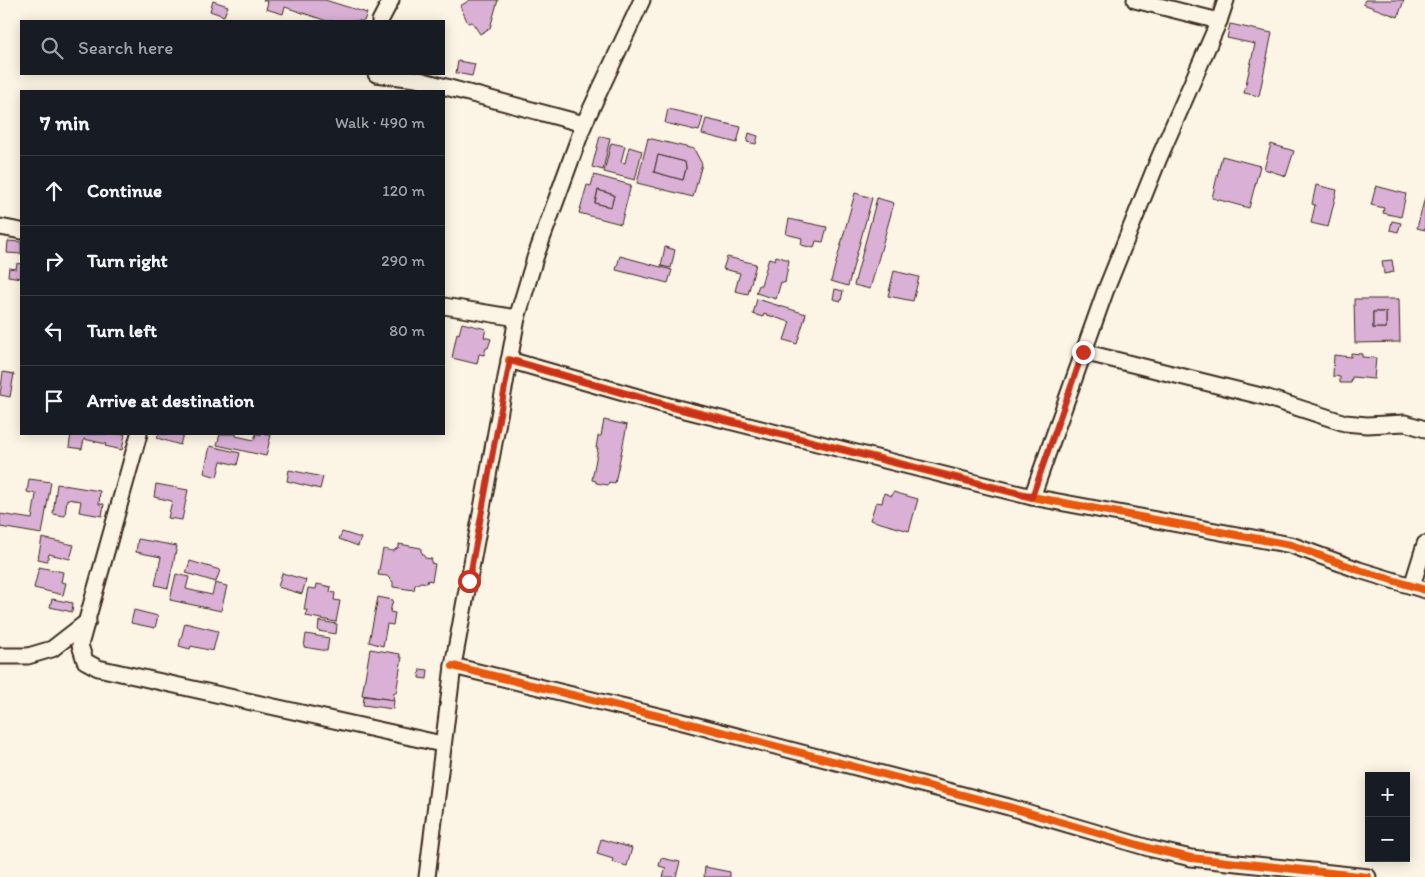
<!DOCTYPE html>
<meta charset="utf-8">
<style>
body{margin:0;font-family:Itim,sans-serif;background:#20242c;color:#f1f3f6}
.controls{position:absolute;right:15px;bottom:15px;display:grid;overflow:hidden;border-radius:0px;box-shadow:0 2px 12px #0003}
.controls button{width:45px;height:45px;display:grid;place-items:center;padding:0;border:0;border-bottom:1px solid #363941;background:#171b24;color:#f1f3f6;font:25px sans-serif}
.stop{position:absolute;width:15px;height:15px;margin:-11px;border:4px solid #c8321e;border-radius:50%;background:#fff}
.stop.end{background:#c8321e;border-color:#fff;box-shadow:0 1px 5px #0008}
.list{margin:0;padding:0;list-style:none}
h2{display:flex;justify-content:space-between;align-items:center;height:65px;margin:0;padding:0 20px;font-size:21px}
h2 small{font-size:16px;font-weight:400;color:#9ea1a6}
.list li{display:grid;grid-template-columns:32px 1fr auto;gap:15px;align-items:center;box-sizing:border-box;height:70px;padding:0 20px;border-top:1px solid #363941}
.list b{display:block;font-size:19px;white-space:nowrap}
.list em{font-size:16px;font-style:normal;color:#9ea1a6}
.icon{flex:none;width:28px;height:28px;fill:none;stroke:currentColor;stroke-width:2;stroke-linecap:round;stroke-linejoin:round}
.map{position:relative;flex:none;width:1425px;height:877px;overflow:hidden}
.search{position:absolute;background:#171b24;box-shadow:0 2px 12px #0003;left:20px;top:20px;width:425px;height:55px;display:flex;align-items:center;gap:12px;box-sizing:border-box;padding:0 18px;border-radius:0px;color:#9ea1a6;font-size:19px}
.panel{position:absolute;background:#171b24;box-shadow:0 2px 12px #0003;left:20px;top:90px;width:425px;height:345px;border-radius:0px}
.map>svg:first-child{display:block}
.building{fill:#dab0d7;stroke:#3b2a1e;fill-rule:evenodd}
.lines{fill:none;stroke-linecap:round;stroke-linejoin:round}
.street-casing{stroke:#3b2a1e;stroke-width:19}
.street{stroke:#fcf5e5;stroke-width:15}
.cycleway-casing{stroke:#fcf5e5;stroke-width:11}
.cycleway{stroke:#e8590c;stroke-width:8}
.route{stroke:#c8321e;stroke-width:6}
</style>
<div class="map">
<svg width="1425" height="877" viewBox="0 0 1425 877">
<rect width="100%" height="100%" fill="#fcf5e5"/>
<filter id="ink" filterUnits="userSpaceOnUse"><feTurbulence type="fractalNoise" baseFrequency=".02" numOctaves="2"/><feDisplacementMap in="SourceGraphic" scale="10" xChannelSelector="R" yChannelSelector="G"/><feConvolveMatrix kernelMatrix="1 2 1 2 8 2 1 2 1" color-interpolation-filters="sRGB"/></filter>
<g filter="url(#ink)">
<g class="building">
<polygon points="263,0 325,0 367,13 364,21 327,21 285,7 283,14 266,9 268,2"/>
<polygon points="470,0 498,0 490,28 480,34 472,22 468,23 460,6"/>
<polygon points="1365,0 1404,0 1398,17 1363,4"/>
<polygon points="213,1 228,6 224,16 210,11"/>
<polygon points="1230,24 1272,33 1259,96 1244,93 1255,44 1227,38"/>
<polygon points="458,61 475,64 472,76 456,73"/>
<polygon points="668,109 703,117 699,131 665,123"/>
<polygon points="706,119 741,127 737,143 702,134"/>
<polygon points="749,133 758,136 756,144 747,142"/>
<polygon points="600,136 610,138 603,170 592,167"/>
<path d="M648,138L694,149L702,164L693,197L637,183ZM658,155L685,162L686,168L683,180L654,172Z"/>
<polygon points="611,143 625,146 621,162 625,163 629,147 642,151 635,180 604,172"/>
<polygon points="1271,144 1294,151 1286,176 1264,169"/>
<polygon points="658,155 685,162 686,168 683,180 654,172"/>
<polygon points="1222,156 1260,166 1249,208 1212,198"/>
<path d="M594,175L631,185L621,224L579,213L587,185L591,186ZM598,190L614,195L611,207L595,203Z"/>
<polygon points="1316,185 1337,190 1328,227 1311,223 1315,205 1312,204"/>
<polygon points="1376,186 1406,194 1401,217 1383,213 1384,208 1371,205"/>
<polygon points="598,190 614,195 611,207 595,203"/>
<polygon points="855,193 872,198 848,286 831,281"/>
<polygon points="1425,197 1425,230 1417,228"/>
<polygon points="877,198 894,203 870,289 854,285"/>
<polygon points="789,219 827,227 823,242 816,241 814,248 801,245 802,238 786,234"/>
<polygon points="1392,221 1401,223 1398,232 1390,230"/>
<polygon points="8,241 21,242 21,254 7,253"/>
<polygon points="665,247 675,250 671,268 661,266"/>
<polygon points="620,256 672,270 668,283 616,270"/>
<polygon points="776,256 789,260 785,283 781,282 776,299 756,293 759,285 761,285 769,258 775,260"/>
<polygon points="727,257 756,264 748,294 735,291 740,273 723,269"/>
<polygon points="1392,260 1394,272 1384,274 1382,261"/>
<polygon points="17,263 21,264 21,278 8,276 9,268 16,269"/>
<polygon points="894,271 919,277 913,301 888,296"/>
<polygon points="835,289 843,291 841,301 833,299"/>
<polygon points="757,299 806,314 797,344 784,340 790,322 764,314 763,317 753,314"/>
<path d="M1354,299H1399L1400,342L1355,343ZM1373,312H1386V328H1373Z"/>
<rect x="1373" y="312" width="13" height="16"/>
<polygon points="462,323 486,329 484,337 491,339 488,348 486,348 484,355 479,354 477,364 452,358 457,333 459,334"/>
<polygon points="1351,353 1362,354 1362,357 1376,358 1374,379 1352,377 1351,383 1340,383 1340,377 1333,376 1334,355 1351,357"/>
<polygon points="3,372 14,374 10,397 0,395"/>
<polygon points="604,420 627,425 615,483 609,482 608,485 596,483 596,481 592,480 598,448 596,448 598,436 601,436"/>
<polygon points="71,434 125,434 122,450 105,446 106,444 84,439 82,449 69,447"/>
<polygon points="159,434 183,434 180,445 157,438"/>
<polygon points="220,434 236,434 236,436 254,440 256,434 271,435 266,456 217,445"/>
<polygon points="210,446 240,453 237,465 221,461 217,477 204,473"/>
<polygon points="289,470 323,477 320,489 287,481"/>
<polygon points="29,479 51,482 42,534 0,527 0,514 32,519 36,494 27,492"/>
<polygon points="57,484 100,491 99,504 104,504 102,516 79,512 81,501 67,499 65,516 53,514"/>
<polygon points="156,484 188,490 182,520 168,518 172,501 154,497"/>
<polygon points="893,492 918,499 909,531 870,520 876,502 882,503 884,493 892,496"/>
<polygon points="342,532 361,538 358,546 339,539"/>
<polygon points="42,538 74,545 70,559 49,554 47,561 38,559"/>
<polygon points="138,539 177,546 168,588 155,585 161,557 136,552"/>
<polygon points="399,544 421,548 421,551 425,558 432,559 431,563 435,564 432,581 428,580 427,583 421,582 415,585 414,590 393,587 393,582 387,576 378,575 383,549 393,551 399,547"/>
<polygon points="190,561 220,570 216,582 186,573"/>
<polygon points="39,567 63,572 61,582 66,583 63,595 34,588"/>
<polygon points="282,573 306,580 302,594 278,587"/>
<polygon points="176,574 189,577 186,589 212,595 215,583 227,586 221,611 170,600"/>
<polygon points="317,584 331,587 330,592 335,593 334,600 340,601 336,622 306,616 307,610 304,610 308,588 316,589"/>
<polygon points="378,597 393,600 390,612 395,613 393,625 387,624 383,646 369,642"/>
<polygon points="52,599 73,603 72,612 50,607"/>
<polygon points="134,610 158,616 155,628 131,623"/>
<polygon points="319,621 337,624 336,634 318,631"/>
<polygon points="185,623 218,631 213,651 191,646 190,649 179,646"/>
<polygon points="306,634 329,638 327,651 304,647"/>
<polygon points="370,649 400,654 400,657 402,657 396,693 394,693 393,700 362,695"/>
<polygon points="420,669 428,670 427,679 419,678"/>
<polygon points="364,696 394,700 393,709 363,705"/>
<polygon points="601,839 632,848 627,866 612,862 613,859 597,854"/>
<polygon points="661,858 680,862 676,877 663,877 666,868 659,866"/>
<polygon points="705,867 730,872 730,877 704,877"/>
</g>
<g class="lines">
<g class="street-casing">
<g id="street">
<polyline points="1135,0 1219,21"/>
<polyline points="380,21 391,0"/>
<polyline points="376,74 416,79 584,124"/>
<polyline points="0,227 21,231"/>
<polyline points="444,306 517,318"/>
<polyline points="1083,352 1265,397 1345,423 1367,425 1405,423 1425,429"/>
<polyline points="509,360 669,406 1032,497 1291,545 1359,570 1425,590"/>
<polyline points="139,434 80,645 85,661 98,668 442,744"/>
<polyline points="1032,497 1105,292 1159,158 1219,21 1226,0"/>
<polyline points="1412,586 1425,544"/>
<polyline points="0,656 28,656 52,649 88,621"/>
<polyline points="453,666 683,722 1009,807 1152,849 1191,858 1368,877"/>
<polyline points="427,877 453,666 517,318 535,258 584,124 642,0"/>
</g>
</g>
<use href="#street" class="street"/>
<g class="cycleway-casing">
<g id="cycleway">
<polyline points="509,360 669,406 1032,497 1291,545 1359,570 1425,590"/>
<polyline points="453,666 683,722 1009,807 1152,849 1191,858 1368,877"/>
</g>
</g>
<use href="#cycleway" class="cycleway"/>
</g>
</g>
<g class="lines" filter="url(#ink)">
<polyline class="route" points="469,581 510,360 668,406 1032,497 1083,352"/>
</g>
</svg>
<div class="controls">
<button>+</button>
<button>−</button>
</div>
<div class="stop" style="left:469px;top:581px"></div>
<div class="stop end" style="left:1083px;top:352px"></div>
<div class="search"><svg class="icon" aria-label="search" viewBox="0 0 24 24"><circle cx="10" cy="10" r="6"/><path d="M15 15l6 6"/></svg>Search here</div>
<section class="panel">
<h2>7 min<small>Walk · 490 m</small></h2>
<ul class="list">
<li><svg class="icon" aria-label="ahead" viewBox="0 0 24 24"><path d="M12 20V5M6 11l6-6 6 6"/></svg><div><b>Continue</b></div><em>120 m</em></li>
<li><svg class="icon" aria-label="right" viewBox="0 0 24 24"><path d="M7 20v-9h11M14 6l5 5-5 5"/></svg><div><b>Turn right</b></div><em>290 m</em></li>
<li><svg class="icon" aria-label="left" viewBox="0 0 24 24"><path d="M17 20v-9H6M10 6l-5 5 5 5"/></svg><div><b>Turn left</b></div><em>80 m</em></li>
<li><svg class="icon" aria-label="arrive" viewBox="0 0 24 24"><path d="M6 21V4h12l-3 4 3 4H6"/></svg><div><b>Arrive at destination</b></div></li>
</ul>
</section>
</div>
